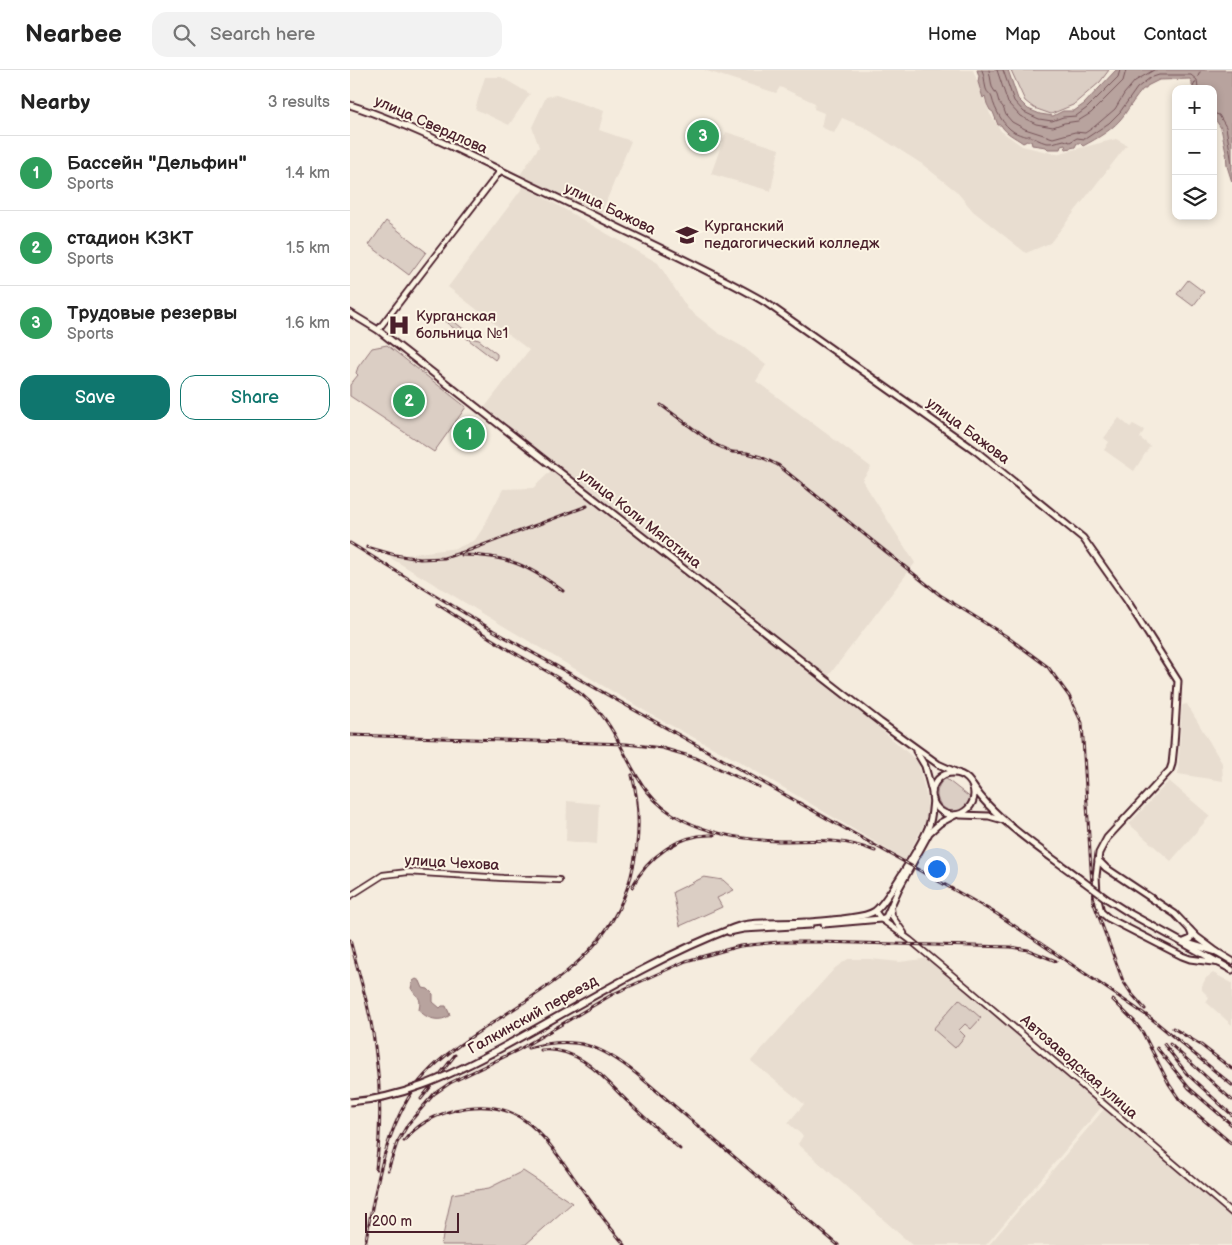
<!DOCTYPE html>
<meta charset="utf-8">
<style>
body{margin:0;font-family:"Balsamiq Sans",sans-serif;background:#f2f2f2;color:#222}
.controls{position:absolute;right:15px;top:15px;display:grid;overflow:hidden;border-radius:10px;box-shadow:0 2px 8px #0003}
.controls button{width:45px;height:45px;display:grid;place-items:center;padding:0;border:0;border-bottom:1px solid #e0e0e0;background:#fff;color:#222;font:25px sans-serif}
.scale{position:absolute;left:15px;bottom:12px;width:94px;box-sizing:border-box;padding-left:5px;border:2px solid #4a1f2b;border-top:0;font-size:14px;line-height:18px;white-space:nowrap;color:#4a1f2b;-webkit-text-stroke:4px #fcf5e5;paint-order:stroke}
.you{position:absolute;left:586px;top:798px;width:18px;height:18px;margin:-12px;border:4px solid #fff;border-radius:50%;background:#1a73e8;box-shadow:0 0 0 8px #1a73e833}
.badge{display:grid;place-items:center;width:32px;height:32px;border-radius:50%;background:#0f766e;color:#fff;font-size:16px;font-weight:700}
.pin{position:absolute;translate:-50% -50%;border:2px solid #fff;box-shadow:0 1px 5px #0006}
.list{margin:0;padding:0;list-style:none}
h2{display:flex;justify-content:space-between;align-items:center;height:65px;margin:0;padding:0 20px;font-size:21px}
h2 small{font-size:16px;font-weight:400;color:#767676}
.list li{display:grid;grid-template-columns:32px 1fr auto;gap:15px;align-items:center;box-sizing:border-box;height:75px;padding:0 20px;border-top:1px solid #e0e0e0}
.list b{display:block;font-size:19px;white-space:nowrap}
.list p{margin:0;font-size:16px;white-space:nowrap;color:#767676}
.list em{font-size:16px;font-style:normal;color:#767676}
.actions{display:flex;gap:10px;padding:15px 20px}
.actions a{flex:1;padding:11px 0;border:1px solid #0f766e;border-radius:15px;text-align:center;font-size:18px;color:#0f766e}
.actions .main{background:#0f766e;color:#fff}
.icon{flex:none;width:28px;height:28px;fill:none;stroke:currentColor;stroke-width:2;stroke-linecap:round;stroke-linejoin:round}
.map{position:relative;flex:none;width:882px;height:1175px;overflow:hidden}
header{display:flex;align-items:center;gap:30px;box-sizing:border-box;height:70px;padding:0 25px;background:#fff;border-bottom:1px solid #e0e0e0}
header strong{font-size:24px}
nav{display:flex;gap:28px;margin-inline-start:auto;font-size:18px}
.search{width:350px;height:45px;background:#f2f2f2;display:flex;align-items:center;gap:12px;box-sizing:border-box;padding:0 18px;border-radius:15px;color:#767676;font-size:19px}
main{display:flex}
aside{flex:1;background:#fff}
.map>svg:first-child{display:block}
.built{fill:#e8ddd0}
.green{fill:#dbcec4;stroke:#927678}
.water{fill:#b8a39e;stroke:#8c6e70}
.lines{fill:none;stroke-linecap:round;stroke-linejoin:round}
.shore{stroke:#765459;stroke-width:1}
.ferry{stroke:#704d53;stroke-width:1;stroke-dasharray:6 5;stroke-linecap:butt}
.minor-casing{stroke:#4a1f2b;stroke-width:8}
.major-casing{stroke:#4a1f2b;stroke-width:9}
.minor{stroke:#fcf5e5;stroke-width:4.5}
.major{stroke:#fcf5e5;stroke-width:5}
.rail-casing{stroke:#4a1f2b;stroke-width:3}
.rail{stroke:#fcf5e5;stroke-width:1;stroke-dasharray:4;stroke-linecap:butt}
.major-bridge-casing{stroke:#4a1f2b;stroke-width:9;stroke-linecap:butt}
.major-bridge{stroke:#fcf5e5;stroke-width:5}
.labels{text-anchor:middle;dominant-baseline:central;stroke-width:4;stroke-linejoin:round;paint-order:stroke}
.street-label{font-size:15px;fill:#4a1f2b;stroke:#fcf5e5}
.poi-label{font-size:15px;fill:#4a1f2b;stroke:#fcf5e5;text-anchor:start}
</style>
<header>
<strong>Nearbee</strong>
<div class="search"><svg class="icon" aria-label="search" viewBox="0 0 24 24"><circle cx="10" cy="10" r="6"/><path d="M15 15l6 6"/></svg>Search here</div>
<nav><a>Home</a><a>Map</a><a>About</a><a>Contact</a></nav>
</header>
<main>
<aside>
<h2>Nearby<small>3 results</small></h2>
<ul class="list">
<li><span class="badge" style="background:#2e9e5b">1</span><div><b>Бассейн &quot;Дельфин&quot;</b><p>Sports</p></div><em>1.4 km</em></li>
<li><span class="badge" style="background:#2e9e5b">2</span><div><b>стадион КЗКТ</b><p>Sports</p></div><em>1.5 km</em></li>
<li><span class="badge" style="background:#2e9e5b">3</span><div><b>Трудовые резервы</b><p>Sports</p></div><em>1.6 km</em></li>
</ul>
<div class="actions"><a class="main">Save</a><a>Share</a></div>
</aside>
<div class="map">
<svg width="882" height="1175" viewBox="0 0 882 1175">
<rect width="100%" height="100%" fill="#f5ecde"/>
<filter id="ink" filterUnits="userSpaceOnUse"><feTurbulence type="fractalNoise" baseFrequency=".02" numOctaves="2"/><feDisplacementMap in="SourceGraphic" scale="10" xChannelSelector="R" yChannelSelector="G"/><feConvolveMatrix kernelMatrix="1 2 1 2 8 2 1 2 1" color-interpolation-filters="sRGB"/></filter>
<g filter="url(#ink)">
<g class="built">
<polygon points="354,0 623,0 640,44 651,61 672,76 706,84 766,69 777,75 700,173 676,183 623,141 606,121 572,94 514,57 492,48 484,63 471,57 474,43 464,39 465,33 430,17 426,23"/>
<polygon points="135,7 151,7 180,24 159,55 125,39"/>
<polygon points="206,25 254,41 249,60 281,71 251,144 170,105 189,77 182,57 196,27"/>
<polygon points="376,62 429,79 421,121 361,104"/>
<polygon points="174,116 308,193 338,239 368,263 393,277 416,295 406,311 521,397 512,410 565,493 477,608 135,337 179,280 98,217"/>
<polygon points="769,348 780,357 783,354 794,360 790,368 800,376 784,401 754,380 759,372 754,368"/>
<polygon points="202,400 357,519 524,653 568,692 577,729 579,745 555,790 392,693 305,647 39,487 107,478 125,470 133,458 153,419 183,418"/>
<polygon points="837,634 872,693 873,711 828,704 832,635"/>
<polygon points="819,711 860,746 821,791 779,754"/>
<polygon points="217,731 249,734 247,774 216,771"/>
<polygon points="579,888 753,1035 636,1175 562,1175 448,1074 453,1066 438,1053 454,1034 401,991 485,898 498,889 520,889 550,892"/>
<polygon points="863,903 882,913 882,955 856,932 859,927 852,920 852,916 856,908"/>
<polygon points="755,1038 882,1145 882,1175 639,1175"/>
</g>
<g class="green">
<polygon points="661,0 759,0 750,12 723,35 701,44 684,38 675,31"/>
<polygon points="36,151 76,182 59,205 19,175"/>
<polygon points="838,210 854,222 843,236 827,224"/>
<polygon points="97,246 116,261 120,268 129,270 147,284 147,287 145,290 93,250"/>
<polygon points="37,275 116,337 84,382 0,326 0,315 8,305 6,303 8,297 22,278"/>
<path d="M595,708L622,729C611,757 570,733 595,708Z"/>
<polygon points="354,807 373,810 384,820 367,828 372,837 330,856 323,822"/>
<polygon points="609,929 631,948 621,959 615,954 609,960 615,966 605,978 583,959"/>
<polygon points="173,1101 222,1133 175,1175 91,1175 102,1124 139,1118"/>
</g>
<g class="water">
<path d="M627,0H658L668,29L678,39L690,44L703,46L713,41H724L734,34L766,0H882V112L877,96L876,82L871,58L863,46V19H846L842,16V12L840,9L809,10L797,16L796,19H793C786,27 780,36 774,45C764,59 748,68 733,76L730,73H727L725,77L716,79L715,75L711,76L710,79H698L696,77L682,75L681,71H677L673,73C665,67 656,64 651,55H648L643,42L640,40L637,34L635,26L633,28L628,12L629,6Z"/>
<path d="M66,909L70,911L73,918L78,919L83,924V932L90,938L92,936H96L100,945C91,953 76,949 69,940C72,925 67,929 61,918L63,911Z"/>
</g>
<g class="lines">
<g class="shore">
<path d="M632,0C635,6 634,12 636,19C637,23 641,24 642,28C645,40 653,55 664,62C666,63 673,66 675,66C680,67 677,64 682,67C698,75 698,74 714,70L720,72L727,68L735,69L759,53L770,42L787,18L800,8L809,5H841L847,10L848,19"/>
<polyline points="639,0 642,17 647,25 649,32 653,37 656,45 662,52 675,59 703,68 725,62 735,63 744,57 765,39 774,24 785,11 804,0"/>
<polyline points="647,0 658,33 670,46 686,54 703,57 714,53 728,51 741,43 773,11 776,0"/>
<polyline points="653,0 664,31 674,42 689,49 702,51 713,47 726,46 737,38 768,7 770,0"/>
<polyline points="863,43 869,45 876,57 882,94"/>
</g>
<polyline class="ferry" points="843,17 851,0"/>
<g class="minor-casing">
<g id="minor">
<polyline points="28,260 151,100"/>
<polyline points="0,826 33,805 58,802 153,808 209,810"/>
<polyline points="541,838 542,846 554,863"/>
<polyline points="525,841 531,849 560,870 620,920 882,1143"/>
</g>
</g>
<g class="major-casing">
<g id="major">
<path d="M0,35C34,46 66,60 98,75C145,98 192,120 239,143C298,173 358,199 415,232L626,381L733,468L776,529L828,611L824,675L822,694L820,700L757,768L749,783L746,806L747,825L751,842L758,848L832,886L840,889L870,893"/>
<polyline points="0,243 28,260 530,652 588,694 608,703"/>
<polyline points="566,681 575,696 582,722"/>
<circle cx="603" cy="724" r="21"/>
<path d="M623,716C646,751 699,785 733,811"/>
<polyline points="610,745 639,746 653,750"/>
<polyline points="748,790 756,798 825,844 847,867 867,882"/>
<polyline points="757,829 779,843 882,900"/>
<polyline points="474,854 531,849 536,847 549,818 579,763 590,753 605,745"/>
<polyline points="379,862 393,859 460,855"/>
<polyline points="834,872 841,869 842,865 840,860"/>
<polyline points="840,874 867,882 882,891"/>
<path d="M142,983C222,940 299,890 383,858C404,850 433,854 455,852C467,852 480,850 492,849C503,847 516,847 525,841C536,833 572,773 578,758C582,749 582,739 583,729"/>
</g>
</g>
<use href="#minor" class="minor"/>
<use href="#major" class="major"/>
<g class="rail-casing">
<g id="rail">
<polyline points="311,335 364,374 382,382 397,383 411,387 428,395 590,525 656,566 698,597 719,626 732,653 743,831 773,911 781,923 795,939"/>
<polyline points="0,473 144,561 647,844 802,949 882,1015"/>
<polyline points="17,477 45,485 70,489 94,488 120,480 237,436"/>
<path d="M112,485C156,485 178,495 213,521"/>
<path d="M87,534C112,550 137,567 163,582C189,597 217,611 239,631C280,669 277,723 333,750C361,764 397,770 429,771C465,771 490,767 525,781"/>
<polyline points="0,665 276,674 312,678 346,688 409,717"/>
<path d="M282,817C298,787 329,763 364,765"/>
<path d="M0,870C10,908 22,946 26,985C31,1023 31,1061 26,1099"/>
<polyline points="763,930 784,951 793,963 819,1014 829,1029 882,1074"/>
<polyline points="823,958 851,975 882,999"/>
<polyline points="814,974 837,1004 882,1045"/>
<polyline points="820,974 882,1030"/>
<path d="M178,978C226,965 251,975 288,1005L488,1175"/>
<polyline points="807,978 839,1018 882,1055"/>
<path d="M191,980C230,976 254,1009 278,1032C295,1048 313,1064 330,1079"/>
<polyline points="71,1029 105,985"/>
<path d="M54,1071C67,1054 85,1045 105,1040C166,1025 191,1061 222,1105C239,1129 255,1153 275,1175"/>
<polyline points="38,1100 47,1073 58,1054 84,1024 100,1013 168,980 263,924 336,891 390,876 429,872 468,872 661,877 678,880 706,891"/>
<path d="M15,1175C25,1120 35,1057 69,1012C85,992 106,977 127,963C192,919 259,888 281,806C290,772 291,739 282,705"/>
</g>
</g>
<use href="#rail" class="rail"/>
<g class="major-bridge-casing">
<g id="major-bridge">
<polyline points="733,811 757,829"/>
<path d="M0,1032C52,1028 96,1007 142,983"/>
</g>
</g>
<use href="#major-bridge" class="major-bridge"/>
</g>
</g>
<defs>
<g id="university-bare" transform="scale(1.725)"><path d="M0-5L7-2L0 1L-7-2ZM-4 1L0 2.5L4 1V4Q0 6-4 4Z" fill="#4a1f2b" stroke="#fcf5e5" stroke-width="2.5" paint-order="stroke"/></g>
<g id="hospital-bare" transform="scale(1.725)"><path d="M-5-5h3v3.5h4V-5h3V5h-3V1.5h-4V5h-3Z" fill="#4a1f2b" stroke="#fcf5e5" stroke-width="2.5" paint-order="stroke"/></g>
</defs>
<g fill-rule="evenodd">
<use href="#university-bare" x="337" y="165"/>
<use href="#hospital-bare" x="49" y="255"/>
</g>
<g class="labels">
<g class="street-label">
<text transform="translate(81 55) rotate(24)">улица Свердлова</text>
<text transform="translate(260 139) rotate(26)">улица Бажова</text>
<text transform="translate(618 361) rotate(37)">улица Бажова</text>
<text transform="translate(290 449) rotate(38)">улица Коли Мяготина</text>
<text transform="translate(102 793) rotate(3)">улица Чехова</text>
<text transform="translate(183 945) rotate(-29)">Галкинский переезд</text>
<text transform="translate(729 997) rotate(41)">Автозаводская улица</text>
</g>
<g class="poi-label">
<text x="354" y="156">Курганский<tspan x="354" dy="17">педагогический колледж</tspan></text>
<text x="66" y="246">Курганская<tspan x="66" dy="17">больница №1</tspan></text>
</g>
</g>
</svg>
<div class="controls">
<button>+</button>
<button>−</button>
<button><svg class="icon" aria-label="layers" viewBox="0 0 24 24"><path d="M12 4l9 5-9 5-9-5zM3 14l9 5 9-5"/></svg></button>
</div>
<div class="scale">200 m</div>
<div class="you"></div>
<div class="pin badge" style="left:119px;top:364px;background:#2e9e5b">1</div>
<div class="pin badge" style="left:59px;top:331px;background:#2e9e5b">2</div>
<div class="pin badge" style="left:353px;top:66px;background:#2e9e5b">3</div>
</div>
</main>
